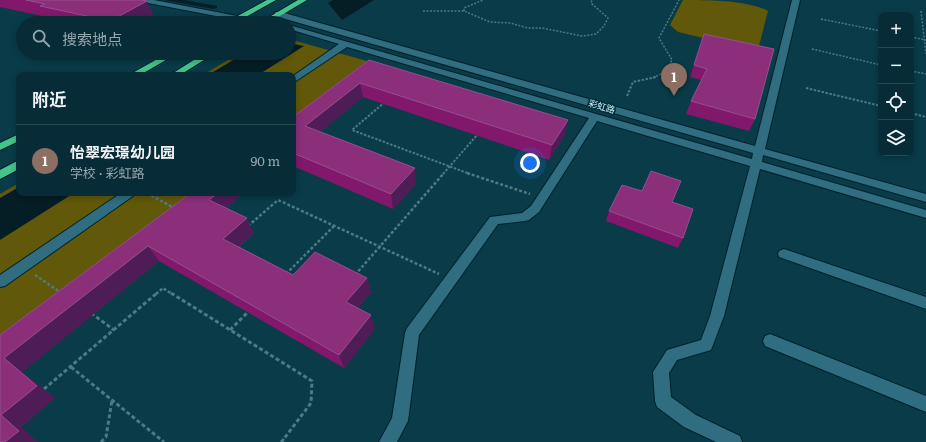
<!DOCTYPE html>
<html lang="zh">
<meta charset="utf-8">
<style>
body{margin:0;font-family:Literata,"Noto Sans SC",serif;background:#153842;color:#f1f3f6}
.controls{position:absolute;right:12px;top:12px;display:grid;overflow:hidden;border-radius:8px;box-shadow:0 2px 6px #0003}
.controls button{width:36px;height:36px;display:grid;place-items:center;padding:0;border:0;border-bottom:1px solid #284852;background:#072c37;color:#f1f3f6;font:20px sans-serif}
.you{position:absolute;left:530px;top:163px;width:14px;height:14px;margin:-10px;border:3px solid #fff;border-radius:50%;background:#1a73e8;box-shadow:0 0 0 6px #1a73e833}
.badge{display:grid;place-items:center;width:26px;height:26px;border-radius:50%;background:#f2a081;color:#fff;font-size:13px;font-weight:700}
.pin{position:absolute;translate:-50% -33px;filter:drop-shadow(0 1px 2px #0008)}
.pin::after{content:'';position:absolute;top:21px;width:14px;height:12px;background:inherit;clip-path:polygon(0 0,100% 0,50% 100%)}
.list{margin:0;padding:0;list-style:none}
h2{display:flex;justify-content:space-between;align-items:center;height:52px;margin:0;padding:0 16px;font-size:17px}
h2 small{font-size:13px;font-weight:400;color:#98a7ad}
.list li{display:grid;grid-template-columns:26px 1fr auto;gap:12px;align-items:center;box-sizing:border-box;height:72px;padding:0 16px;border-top:1px solid #284852}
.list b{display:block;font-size:15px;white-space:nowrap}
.list p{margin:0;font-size:13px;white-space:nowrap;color:#98a7ad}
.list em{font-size:13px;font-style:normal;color:#98a7ad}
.icon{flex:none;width:22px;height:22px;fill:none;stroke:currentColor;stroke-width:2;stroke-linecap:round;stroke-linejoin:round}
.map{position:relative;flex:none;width:926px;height:442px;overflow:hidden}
.search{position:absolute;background:#072c37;box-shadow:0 2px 6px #0003;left:16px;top:16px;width:280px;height:44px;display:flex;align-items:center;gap:10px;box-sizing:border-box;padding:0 14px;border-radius:22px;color:#98a7ad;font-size:15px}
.panel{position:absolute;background:#072c37;box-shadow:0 2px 6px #0003;left:16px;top:72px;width:280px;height:124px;border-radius:8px}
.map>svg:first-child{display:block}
.green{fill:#625809}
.water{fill:#051d25}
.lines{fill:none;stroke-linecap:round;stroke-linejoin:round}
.minor-casing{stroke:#00212a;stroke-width:2}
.highway-casing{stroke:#00212a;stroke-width:2}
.path-far3{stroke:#4e7986;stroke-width:1.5;stroke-dasharray:2 1.5;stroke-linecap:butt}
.path-far2{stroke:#4e7986;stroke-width:2;stroke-dasharray:2.5 1.5;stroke-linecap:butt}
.path-far1{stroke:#4e7986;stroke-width:2.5;stroke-dasharray:3 2;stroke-linecap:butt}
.path{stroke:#4e7986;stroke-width:3;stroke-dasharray:4 2.5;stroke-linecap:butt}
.minor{fill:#306d80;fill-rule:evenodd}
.highway{fill:#44c48d;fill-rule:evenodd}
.wall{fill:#82186b}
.shaded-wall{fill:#4e1c57}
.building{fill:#8b2f7a;stroke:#964e8e}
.labels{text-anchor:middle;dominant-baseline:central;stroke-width:3.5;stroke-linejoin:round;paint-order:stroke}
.far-street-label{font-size:9px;fill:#d2f0fa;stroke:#00313e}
</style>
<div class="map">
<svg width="926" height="442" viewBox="0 0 926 442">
<rect width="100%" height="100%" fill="#093b49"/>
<g class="green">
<path d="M683,0C708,0 747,0 768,11L759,46L746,48L678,32L670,25Z"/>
<polygon points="289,39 367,61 293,117 293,75 203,75 240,53 289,53"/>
<polygon points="19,183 19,193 191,193 0,335 0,194"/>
</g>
<g class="water">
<polygon points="164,0 184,0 217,6 217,8 214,9"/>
<polygon points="333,0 374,0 342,20 328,3"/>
<polygon points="289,43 304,46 258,75 208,75 245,53 289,53"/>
<polygon points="19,187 19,193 74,193 0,240 0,198"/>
</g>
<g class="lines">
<g class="minor-casing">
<g id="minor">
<polygon points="139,0 154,0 237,16 241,18 237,20 143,2"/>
<polygon points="792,0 800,0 765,149 926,194 926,202 763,155 762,162 926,210 926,218 760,169 724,316 711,350 677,360 669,373 671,397 696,415 740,436 742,442 716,442 684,427 657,407 655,401 653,372 667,350 701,340 710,316 750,166 597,121 539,212 529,220 525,221 498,224 419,335 408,421 397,442 379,442 392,418 405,333 407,328 490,217 522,213 531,206 589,118 347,47 293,83 293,76 339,44 289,29 289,25 752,159 753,153 275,16 275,12 281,12 755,146"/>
<polygon points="264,18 270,18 279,23 264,22"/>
<polygon points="121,193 135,193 133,196 5,286 0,287 0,275"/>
<polygon points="784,249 926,297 926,309 779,257 778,254 779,251"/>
<polygon points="770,334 926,396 926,412 765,346 763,341 765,336"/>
</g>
</g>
<g class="highway-casing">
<g id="highway">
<polygon points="267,0 276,0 235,23 225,23"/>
<polygon points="298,0 307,0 268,23 259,23"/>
<polygon points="168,53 178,53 140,75 129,75"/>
<polygon points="205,53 215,53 180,75 170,75"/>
<polygon points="19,134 19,141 0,150 0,143"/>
<polygon points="19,160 19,169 0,179 0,170"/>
</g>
</g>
<g class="path-far3">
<polyline points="423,11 464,11 490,22 510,23 528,28 542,28 582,36 596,34 604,26 608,18 591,3 592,0"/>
<polyline points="464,11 464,8 483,0"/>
<polyline points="921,11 926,54"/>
<polyline points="821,19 881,31"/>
<polyline points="911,37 926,40"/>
<polyline points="812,49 881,65"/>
<polyline points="911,71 926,74"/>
<polyline points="653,78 666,71 672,60 659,38 679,0"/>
</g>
<g class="path-far2">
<polyline points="806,88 881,106"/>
<polyline points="627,96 633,82 656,77"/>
<polyline points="385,102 352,130 470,174"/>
<polyline points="911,113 926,117"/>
<polyline points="443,174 478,134"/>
</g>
<g class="path-far1">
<polyline points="467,173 530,194"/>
<polyline points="147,193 174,208"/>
<polyline points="248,226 278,200 439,274"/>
<polyline points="286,274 334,226"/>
<polyline points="35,275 60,292"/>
<polyline points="355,275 444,173"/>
<polyline points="156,294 163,288 172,294"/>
</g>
<g class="path">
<polyline points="171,293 312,381 311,403 283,440"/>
<polyline points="91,313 114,330"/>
<polyline points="230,330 249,311"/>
<polyline points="71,367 164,442"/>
<polyline points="44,389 157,293"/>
<polyline points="101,442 106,437 112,400"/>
<polyline points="281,442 283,440 286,442"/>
</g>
<use href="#minor" class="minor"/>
<use href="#highway" class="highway"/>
</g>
<g class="wall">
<polygon points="0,0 141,0 154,16 141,23 61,23 49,20 47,17 0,7"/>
<polygon points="704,34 755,119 749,131 686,114 691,101 701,80 690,77"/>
<polygon points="369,60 565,135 549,160 363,97 320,132 416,184 393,209 293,166 293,117"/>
<polygon points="642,191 672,202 683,238 678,248 606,221 609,211"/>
<polygon points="191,193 244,193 226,208 254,233 239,247 293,275 367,278 371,292 358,308 375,329 344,368 159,261 22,372 55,398 21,427 38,442 0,442 0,335"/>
</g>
<g class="shaded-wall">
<polygon points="147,1 154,16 141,23 111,23 110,21"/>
<polygon points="360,83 363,97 309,141 305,126"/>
<polygon points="568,120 565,135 549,160 552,145"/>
<polygon points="415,168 416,184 393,209 391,194"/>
<polygon points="218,193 244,193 217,215 209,200"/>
<polygon points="247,218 254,233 231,253 223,239"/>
<polygon points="148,246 159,261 22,372 55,398 21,427 38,442 5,442 1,415 4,358"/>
<polygon points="367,278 371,292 351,316 346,302"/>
<polygon points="371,315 375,329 344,368 339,355"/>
</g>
<g class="building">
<polygon points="26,0 141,0 147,1 110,21 40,6 45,4"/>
<polygon points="704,34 774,49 755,119 691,101 707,69 694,65"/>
<polygon points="369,60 568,120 552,145 360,83 305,126 415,168 391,194 293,153 293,117"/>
<polygon points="651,171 681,181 672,202 693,209 683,238 609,211 622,185 642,191"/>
<polygon points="191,193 218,193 209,200 247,218 223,239 293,275 315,252 367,278 346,302 371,315 339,355 148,246 4,358 37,386 1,415 19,431 5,442 0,442 0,335"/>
</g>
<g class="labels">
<g class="far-street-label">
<text transform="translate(602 106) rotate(16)">彩虹路</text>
</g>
</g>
</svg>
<div class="controls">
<button>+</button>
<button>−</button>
<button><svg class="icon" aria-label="locate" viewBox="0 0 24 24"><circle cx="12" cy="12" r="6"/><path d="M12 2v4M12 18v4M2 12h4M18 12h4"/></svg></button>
<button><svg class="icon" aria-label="layers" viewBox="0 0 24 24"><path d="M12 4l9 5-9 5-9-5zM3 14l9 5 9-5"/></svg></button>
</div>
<div class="you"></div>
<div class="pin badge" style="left:674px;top:96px;background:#8d6e63">1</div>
<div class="search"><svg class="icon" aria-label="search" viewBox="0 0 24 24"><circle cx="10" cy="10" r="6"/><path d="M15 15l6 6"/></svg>搜索地点</div>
<section class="panel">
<h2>附近<small></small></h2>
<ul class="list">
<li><span class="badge" style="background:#8d6e63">1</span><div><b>怡翠宏璟幼儿园</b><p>学校 · 彩虹路</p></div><em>90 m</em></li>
</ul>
</section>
</div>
